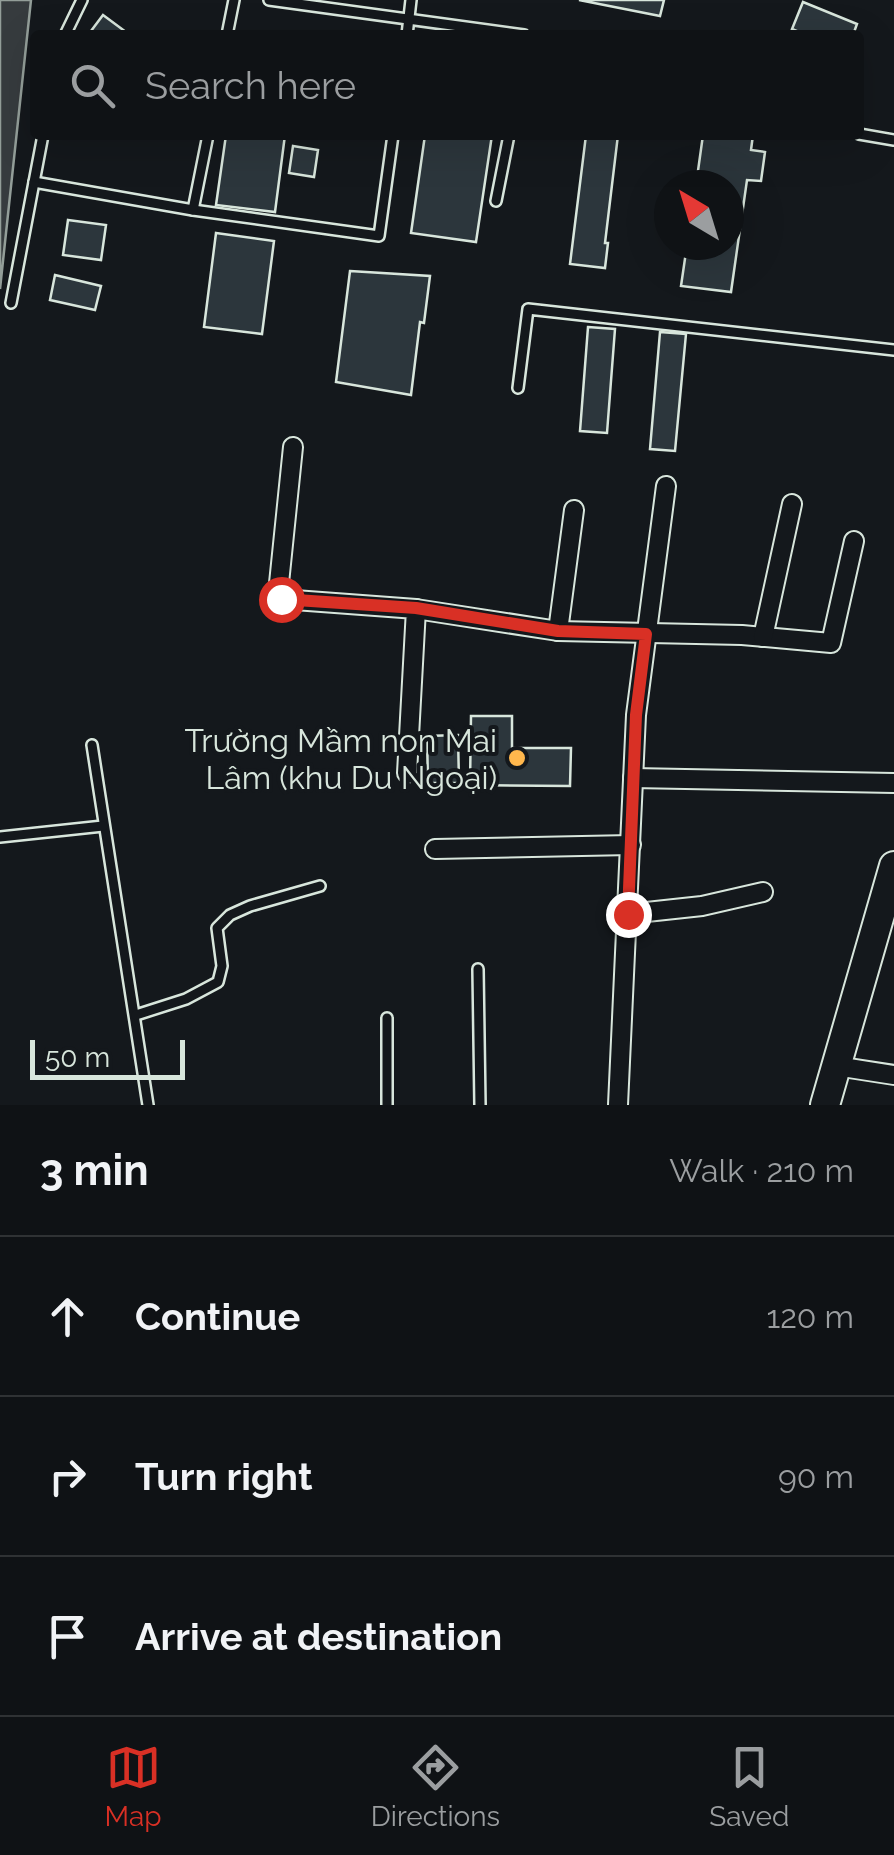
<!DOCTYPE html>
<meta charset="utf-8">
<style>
body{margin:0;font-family:Raleway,sans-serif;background:#181b1e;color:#f1f3f6}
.compass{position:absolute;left:654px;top:170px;width:90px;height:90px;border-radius:50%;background:#0f1215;box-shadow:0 10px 40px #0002;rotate:322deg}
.scale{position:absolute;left:30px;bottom:25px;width:155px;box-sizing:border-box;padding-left:10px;border:5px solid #d8e6dc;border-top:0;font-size:28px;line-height:35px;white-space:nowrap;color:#d8e6dc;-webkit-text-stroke:8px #14181c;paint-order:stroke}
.stop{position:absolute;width:30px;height:30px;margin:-22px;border:8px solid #d93025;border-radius:50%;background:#fff}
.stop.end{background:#d93025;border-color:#fff;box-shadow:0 2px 10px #0008}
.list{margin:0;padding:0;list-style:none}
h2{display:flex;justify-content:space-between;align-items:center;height:130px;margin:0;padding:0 40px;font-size:42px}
h2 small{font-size:32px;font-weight:400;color:#9b9ea0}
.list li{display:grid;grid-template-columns:65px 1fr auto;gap:30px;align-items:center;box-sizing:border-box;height:160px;padding:0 40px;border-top:2px solid #2f3234}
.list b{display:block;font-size:38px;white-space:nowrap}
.list em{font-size:32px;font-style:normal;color:#9b9ea0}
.icon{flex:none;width:55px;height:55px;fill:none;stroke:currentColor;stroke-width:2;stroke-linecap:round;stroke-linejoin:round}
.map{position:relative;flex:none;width:894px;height:1105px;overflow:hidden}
.search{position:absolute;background:#0f1215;box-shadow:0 10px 40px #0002;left:30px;right:30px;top:30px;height:110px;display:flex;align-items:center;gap:25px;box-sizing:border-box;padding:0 35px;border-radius:10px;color:#9b9ea0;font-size:38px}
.sheet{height:610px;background:#0f1215}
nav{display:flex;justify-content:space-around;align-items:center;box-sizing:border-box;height:140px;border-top:2px solid #2f3234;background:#0f1215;font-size:28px;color:#9b9ea0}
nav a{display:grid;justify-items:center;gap:5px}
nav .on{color:#d93025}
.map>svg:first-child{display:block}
.water{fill:#363b3e;stroke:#939e99;stroke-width:2.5}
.building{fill:#2c363c;stroke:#d8e6dc;stroke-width:2.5}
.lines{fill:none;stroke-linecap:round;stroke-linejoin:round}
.service-casing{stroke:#d8e6dc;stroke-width:14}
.minor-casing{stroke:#d8e6dc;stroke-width:22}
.secondary-casing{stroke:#d8e6dc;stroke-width:32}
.service{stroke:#14181c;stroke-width:9}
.minor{stroke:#14181c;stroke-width:18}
.secondary{stroke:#14181c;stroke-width:28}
.route{stroke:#d93025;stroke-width:12}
.poi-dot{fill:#ffb74d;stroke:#14181c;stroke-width:4}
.labels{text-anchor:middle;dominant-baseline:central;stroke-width:8;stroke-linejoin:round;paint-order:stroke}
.poi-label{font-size:32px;fill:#d8e6dc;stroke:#14181c;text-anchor:end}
</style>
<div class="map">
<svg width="894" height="1105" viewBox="0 0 894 1105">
<rect width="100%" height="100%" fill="#14181c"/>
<polygon class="water" points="0,0 31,0 0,289"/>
<g class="building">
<polygon points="579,0 664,0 660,16"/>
<polygon points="803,2 857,24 853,35 798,35 799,32 792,29"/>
<polygon points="103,15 130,35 88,35"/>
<polygon points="226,135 285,135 275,212 216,205"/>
<polygon points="425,135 492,135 476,242 411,233"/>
<polygon points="586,135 618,135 605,243 608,243 605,268 570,264"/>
<polygon points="703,135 753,135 751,150 765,152 761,181 747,180 731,292 681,286 687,245 729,245 729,185 696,185"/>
<polygon points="293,146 318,150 314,177 289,173"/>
<polygon points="68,220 106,225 101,260 63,255"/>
<polygon points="216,233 274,241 262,334 204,327"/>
<polygon points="350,271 430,276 424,323 420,322 411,395 336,382"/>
<polygon points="55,275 101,286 95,310 50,300"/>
<polygon points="588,327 615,329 607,433 580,431"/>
<polygon points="660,332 686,334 675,451 650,449"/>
<polygon points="471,716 512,716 512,748 571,748 570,786 470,785"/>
<polygon points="458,735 459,783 428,783 427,736"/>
</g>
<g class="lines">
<g class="service-casing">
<g id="service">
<polyline points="269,0 524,35"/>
<polyline points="65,35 82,0"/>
<polyline points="227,35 234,0"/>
<polyline points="407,35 411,0"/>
<polyline points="859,134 894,140"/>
<polyline points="34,182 193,210 379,236 393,135"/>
<polyline points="496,201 509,135"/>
<polyline points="193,210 208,135"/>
<polyline points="11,303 43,135"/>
<polyline points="518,388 528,309 894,350"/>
<polyline points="92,745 148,1105"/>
<polyline points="0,837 103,826"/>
<polyline points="478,969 480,1105"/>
<polyline points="136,1015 186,999 218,982 222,966 217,928 230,915 250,906 320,886"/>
<polyline points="387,1105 387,1018"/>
</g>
</g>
<g class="minor-casing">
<g id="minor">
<polyline points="293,447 278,593 281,599 416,609 407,773"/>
<polyline points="416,609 558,631 742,635 831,643 854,541"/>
<polyline points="558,631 574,510"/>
<polyline points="763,637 792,504"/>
<polyline points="633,778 894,783"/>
<polyline points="435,849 631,845"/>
<polyline points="628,914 702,906 763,892"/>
<polyline points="836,1066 894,1075"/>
<polyline points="618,1105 636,715 666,486"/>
</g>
</g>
<g class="secondary-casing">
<polyline id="secondary" points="825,1105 894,866"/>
</g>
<use href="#service" class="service"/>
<use href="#minor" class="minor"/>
<use href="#secondary" class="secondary"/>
</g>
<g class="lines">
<polyline class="route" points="281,599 416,608 558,631 646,634 636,715 628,914"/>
</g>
<circle class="poi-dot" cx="517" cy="758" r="10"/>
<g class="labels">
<g class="poi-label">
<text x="497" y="740">Trường Mầm non Mai<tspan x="497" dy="37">Lâm (khu Du Ngoại)</tspan></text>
</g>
</g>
</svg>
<svg class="compass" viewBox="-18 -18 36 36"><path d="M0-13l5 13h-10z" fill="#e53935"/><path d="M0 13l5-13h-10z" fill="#9b9ea0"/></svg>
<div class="scale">50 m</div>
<div class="stop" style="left:281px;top:599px"></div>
<div class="stop end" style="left:628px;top:914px"></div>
<div class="search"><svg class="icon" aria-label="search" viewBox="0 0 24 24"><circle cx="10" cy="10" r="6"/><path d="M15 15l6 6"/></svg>Search here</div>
</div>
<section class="sheet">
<h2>3 min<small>Walk · 210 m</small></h2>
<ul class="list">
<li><svg class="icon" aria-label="ahead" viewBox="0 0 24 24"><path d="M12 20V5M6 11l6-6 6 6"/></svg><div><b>Continue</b></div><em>120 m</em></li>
<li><svg class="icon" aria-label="right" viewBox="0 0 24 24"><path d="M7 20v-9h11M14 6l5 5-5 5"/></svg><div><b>Turn right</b></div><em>90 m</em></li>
<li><svg class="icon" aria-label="arrive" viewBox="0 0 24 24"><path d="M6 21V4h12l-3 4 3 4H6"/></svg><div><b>Arrive at destination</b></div></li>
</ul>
</section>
<nav>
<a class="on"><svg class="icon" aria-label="map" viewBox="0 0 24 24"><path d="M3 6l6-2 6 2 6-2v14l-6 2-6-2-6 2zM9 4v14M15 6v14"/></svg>Map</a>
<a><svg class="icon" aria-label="directions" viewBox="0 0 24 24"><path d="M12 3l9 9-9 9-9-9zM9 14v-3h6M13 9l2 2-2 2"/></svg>Directions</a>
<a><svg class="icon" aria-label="saved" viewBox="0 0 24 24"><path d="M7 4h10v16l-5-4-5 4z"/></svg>Saved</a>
</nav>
